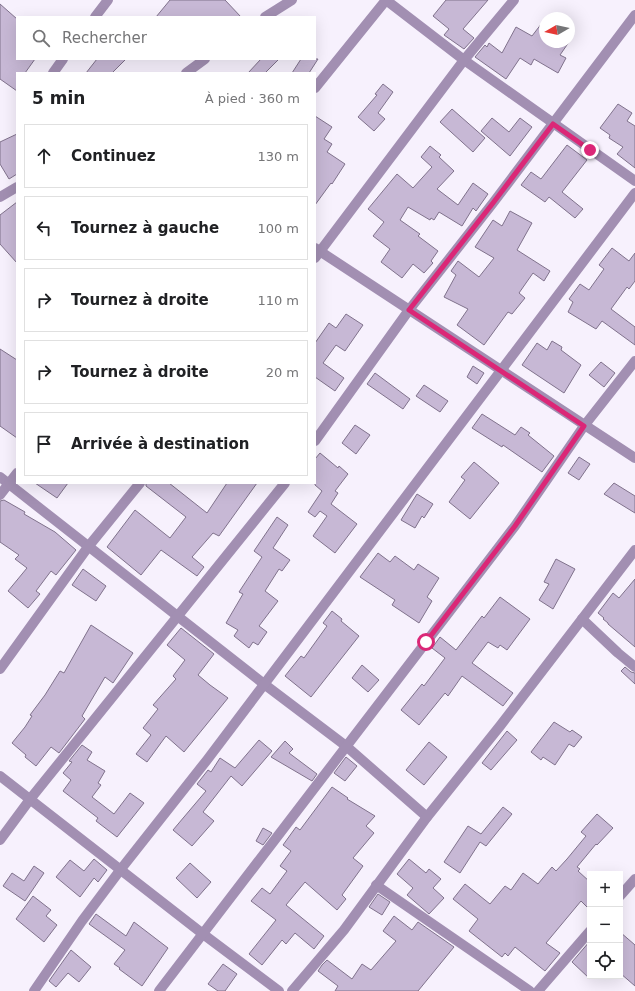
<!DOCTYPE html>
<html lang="fr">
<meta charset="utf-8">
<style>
body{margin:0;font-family:"DejaVu Sans",sans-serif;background:#f2f2f2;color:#202124}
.controls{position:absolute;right:12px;bottom:12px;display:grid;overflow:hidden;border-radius:0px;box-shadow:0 4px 16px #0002}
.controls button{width:36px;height:36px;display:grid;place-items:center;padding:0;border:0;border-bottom:1px solid #e0e0e0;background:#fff;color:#202124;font:20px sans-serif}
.compass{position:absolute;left:539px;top:12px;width:36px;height:36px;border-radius:50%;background:#fff;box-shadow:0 4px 16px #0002;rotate:261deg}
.stop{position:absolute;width:12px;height:12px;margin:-9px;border:3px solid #db2777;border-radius:50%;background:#fff}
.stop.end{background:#db2777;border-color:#fff;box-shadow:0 1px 4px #0008}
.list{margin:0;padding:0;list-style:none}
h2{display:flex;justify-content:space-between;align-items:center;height:52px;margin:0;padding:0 16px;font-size:17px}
h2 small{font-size:13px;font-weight:400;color:#757577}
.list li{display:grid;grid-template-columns:26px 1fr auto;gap:12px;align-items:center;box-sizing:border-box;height:64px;margin:0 8px 8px;padding:0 8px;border:1px solid #e0e0e0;border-radius:0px}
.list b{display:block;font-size:15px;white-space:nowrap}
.list em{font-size:13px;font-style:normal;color:#757577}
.icon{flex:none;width:22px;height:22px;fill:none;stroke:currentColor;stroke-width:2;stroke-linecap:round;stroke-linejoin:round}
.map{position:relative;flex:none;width:635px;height:991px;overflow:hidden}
.search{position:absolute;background:#fff;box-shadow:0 4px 16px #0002;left:16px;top:16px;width:300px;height:44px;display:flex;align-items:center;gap:10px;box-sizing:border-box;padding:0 14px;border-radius:0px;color:#757577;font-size:15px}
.panel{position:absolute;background:#fff;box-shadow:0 4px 16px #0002;left:16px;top:72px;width:300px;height:412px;border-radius:0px}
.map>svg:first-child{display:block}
.building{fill:#c7b8d5;stroke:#80728c}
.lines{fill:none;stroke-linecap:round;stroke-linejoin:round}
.minor{stroke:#a28fb2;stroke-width:10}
.route{stroke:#db2777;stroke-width:5}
</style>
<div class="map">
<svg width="635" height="991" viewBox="0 0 635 991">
<rect width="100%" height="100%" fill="#f7f1fd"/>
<g class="building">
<polygon points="170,0 225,0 241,17 156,17"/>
<polygon points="446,0 488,0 463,29 474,38 464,49 444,35 449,29 433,16"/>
<polygon points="0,4 17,19 17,59 35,59 25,73 17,73 17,91 0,79"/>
<polygon points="545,19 545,42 569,42 560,55 566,58 558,73 534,59 531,65 520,58 506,79 475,57 485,45 487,47 489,43 502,53 516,27 532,36"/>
<polygon points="97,59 126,59 112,73 86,73"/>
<polygon points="261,59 279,59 265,73 248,73"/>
<polygon points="301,59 318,59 309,73 292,73"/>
<polygon points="383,84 393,92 378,113 385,119 374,131 358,117 377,95 375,94"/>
<polygon points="618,104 632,113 627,121 635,126 635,168 617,154 623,147 609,138 610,135 600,128"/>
<polygon points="452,109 485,138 473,152 440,122"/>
<polygon points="315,116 332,127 324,139 332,144 327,152 345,164 332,184 331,183 315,205"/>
<polygon points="492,118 509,132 520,118 532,127 510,156 481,131"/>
<polygon points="17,134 17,174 9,179 0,164 0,142"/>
<polygon points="567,145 587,160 562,192 583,209 575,218 549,197 545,202 521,185 531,172 541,179"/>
<polygon points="430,146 441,155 439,157 454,171 437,189 458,205 473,183 488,194 476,211 473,208 462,226 439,212 434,220 431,218 430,220 408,207 400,220 420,234 418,236 438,251 431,261 433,263 424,273 413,264 402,278 381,262 390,249 373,236 384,222 368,209 397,174 413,188 432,167 421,157"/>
<polygon points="17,202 17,263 0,244 0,215"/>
<polygon points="510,211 532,223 517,250 550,271 544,281 533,273 519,293 525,298 512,314 508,312 484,345 457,325 468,309 444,297 456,275 451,271 458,261 479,277 494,258 475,247 493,220 502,226"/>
<polygon points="612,248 629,261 635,253 635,281 629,289 627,287 611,309 635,327 635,345 602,321 596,329 568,312 573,302 569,299 580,284 589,290 604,269 599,265"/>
<polygon points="346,314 363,325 345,351 336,345 323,363 344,378 335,391 315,377 315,343 329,323 336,328"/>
<polygon points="552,341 562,347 561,350 581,365 564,393 522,365 537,343 547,350"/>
<polygon points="0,349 17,360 17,438 0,426"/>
<polygon points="601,362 615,373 604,387 589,375"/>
<polygon points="473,366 484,373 477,384 467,377"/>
<polygon points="375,373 410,399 403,409 367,384"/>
<polygon points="424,385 448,401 440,412 416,396"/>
<polygon points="482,414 515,435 521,427 530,433 528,435 554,456 542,472 503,445 502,447 472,428"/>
<polygon points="355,425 370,435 356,454 342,443"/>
<polygon points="320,453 338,468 339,466 348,474 335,491 338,493 331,504 357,524 335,553 313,536 327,516 320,511 315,517 308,512 322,491 315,485 315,459"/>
<polygon points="579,457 590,464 579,480 568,473"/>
<polygon points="474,462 499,483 470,519 449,502 465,480 461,477"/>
<polygon points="35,483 68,483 57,498"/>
<polygon points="146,483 169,483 207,513 227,483 257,483 219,536 213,533 192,557 204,567 197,576 161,550 141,575 107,547 135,510 170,538 186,517 146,486"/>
<polygon points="614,483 635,496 635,513 604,494"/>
<polygon points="417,494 433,504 424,518 422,516 415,528 401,520"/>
<polygon points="4,500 25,512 24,514 55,532 76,550 56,575 51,571 36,591 40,594 28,608 8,591 27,568 15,559 19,555 0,542 0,501"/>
<polygon points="277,517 288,525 273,548 290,560 282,571 279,569 265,591 278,601 259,626 267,632 258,645 253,642 249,648 234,636 238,630 226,623 243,594 239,592 262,557 254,551"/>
<polygon points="378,553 390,562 395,556 414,570 418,564 439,578 427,597 432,601 419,623 392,605 395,600 360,577"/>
<polygon points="556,559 575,569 553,609 539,600 549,584 544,582"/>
<polygon points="83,569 106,586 96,601 72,585"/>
<polygon points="635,579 635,647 608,624 608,623 603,619 604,618 598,613 613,593 619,598"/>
<polygon points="500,597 530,619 507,650 500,645 498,648 488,642 472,663 513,693 503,706 462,676 448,696 445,693 419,725 401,710 422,684 424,686 445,658 432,648 440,637 456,650 482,616 484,618"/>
<polygon points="332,611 342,619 341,621 359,636 311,697 285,676 301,656 304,658 327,626 323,623"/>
<polygon points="91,625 133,653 113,683 105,677 82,716 85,719 59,753 51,747 36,766 25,757 26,755 12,743 25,727 32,716 30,715 45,695 60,671 64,673"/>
<polygon points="181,628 214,654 198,675 210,685 228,698 184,752 166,736 147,762 136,754 151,735 143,728 158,709 153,705 176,679 173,676 185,660 167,645"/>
<polygon points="362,665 379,680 368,692 352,678"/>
<polygon points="625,667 631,672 635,673 635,684 621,671"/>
<polygon points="554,722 570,732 572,730 582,737 574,747 569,744 555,765 543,757 541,760 531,752"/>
<polygon points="507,731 517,740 491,770 482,763"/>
<polygon points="259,740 272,751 242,786 231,776 203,812 214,821 192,846 173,830 206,791 197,784 208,770 211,772 220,758 235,768"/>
<polygon points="285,741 293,749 289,753 317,774 312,781 271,757"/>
<polygon points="429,742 447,757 424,785 406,770"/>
<polygon points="82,745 92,752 87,760 105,771 98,783 101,785 92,797 114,814 130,793 144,803 117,837 96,821 98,818 63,791 71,780 63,773 72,762 69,761"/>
<polygon points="346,757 357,766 345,781 334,773"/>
<polygon points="332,787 348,798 347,799 375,816 366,826 374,833 353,858 363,866 342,895 346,899 337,910 305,882 286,905 324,936 314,949 295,933 286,944 282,940 262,965 249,954 276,920 251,901 262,888 270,894 287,871 280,866 291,851 283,845 296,827 300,830"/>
<polygon points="503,807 512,814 486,846 480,842 460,873 444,862 468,826 481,834"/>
<polygon points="597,814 613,828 597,845 596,844 577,867 580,869 578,871 590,882 590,910 581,901 546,943 560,953 545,971 515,947 508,956 505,953 502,957 469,931 478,919 453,899 465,884 490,904 505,886 511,890 523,873 538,884 552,867 556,871 567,859 586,836 581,832"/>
<polygon points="263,828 272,833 263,845 256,841"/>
<polygon points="94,859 107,870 98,882 94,878 80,897 56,877 70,860 84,871"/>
<polygon points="409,859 426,873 429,869 441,879 433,888 444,898 429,914 407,895 413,888 397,874"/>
<polygon points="190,863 211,882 197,898 176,878"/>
<polygon points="34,866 44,873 25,901 3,886 12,873 24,881"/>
<polygon points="378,894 390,902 382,915 369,907"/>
<polygon points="33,896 51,910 46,916 57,925 44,942 16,919"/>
<polygon points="96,914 126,936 134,922 168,948 142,986 119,969 120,968 114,964 125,950 89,924"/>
<polygon points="394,916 412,930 418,922 454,947 418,991 335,991 338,986 318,971 322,965 327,960 352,979 362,964 371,970 396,941 383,931"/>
<polygon points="620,932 635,945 635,986 620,973"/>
<polygon points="590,941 590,979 572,962"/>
<polygon points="71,950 91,967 79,982 68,973 56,987 49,981"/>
<polygon points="223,964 237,974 225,991 218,991 208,984"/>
</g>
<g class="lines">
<g class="minor">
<polyline points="386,0 464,60 635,181"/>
<polyline points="95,17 108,0"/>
<polyline points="265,17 292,0"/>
<polyline points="53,73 63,59"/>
<polyline points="186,73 205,59"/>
<polyline points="315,88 386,0"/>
<polyline points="0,197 17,187"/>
<polyline points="315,248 635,458"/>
<polyline points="315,258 464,60 514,0"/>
<polyline points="315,441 409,310 493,203 635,15"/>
<polyline points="0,477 264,684 346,746 427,817"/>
<polyline points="0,495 17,473"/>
<polyline points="582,619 618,653 635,667"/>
<polyline points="0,669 88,547 140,483"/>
<polyline points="0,776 203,934 279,991"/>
<polyline points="0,840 31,798 285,483"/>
<polyline points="376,885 530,991"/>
<polyline points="620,896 635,879"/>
<polyline points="34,991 82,921 121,869 207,760 635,193"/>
<polyline points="159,991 515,526 584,426 635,361"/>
<polyline points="292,991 344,930 427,817 500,726 635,550"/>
<polyline points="538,991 590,931"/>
</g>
</g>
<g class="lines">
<polyline class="route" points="426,642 515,526 584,426 409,310 493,203 553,124 590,150"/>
</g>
</svg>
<div class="controls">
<button>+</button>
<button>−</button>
<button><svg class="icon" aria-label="locate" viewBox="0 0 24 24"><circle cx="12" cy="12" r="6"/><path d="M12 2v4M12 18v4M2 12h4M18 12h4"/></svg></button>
</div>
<svg class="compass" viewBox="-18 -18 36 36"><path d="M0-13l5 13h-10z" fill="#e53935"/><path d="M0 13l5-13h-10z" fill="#757577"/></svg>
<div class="stop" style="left:426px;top:642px"></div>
<div class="stop end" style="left:590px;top:150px"></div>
<div class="search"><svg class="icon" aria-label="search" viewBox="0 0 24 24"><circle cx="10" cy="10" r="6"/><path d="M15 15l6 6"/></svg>Rechercher</div>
<section class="panel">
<h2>5 min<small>À pied · 360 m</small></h2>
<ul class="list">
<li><svg class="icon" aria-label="ahead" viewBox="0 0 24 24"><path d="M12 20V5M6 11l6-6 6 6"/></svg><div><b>Continuez</b></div><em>130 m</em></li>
<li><svg class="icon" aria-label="left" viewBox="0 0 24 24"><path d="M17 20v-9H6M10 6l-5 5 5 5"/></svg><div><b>Tournez à gauche</b></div><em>100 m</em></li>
<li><svg class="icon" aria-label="right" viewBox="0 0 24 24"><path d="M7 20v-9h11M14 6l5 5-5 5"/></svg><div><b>Tournez à droite</b></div><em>110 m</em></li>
<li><svg class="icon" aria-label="right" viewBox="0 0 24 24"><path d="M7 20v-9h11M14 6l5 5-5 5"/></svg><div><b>Tournez à droite</b></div><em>20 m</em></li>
<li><svg class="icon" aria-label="arrive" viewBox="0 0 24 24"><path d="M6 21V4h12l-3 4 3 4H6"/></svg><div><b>Arrivée à destination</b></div></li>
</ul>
</section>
</div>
